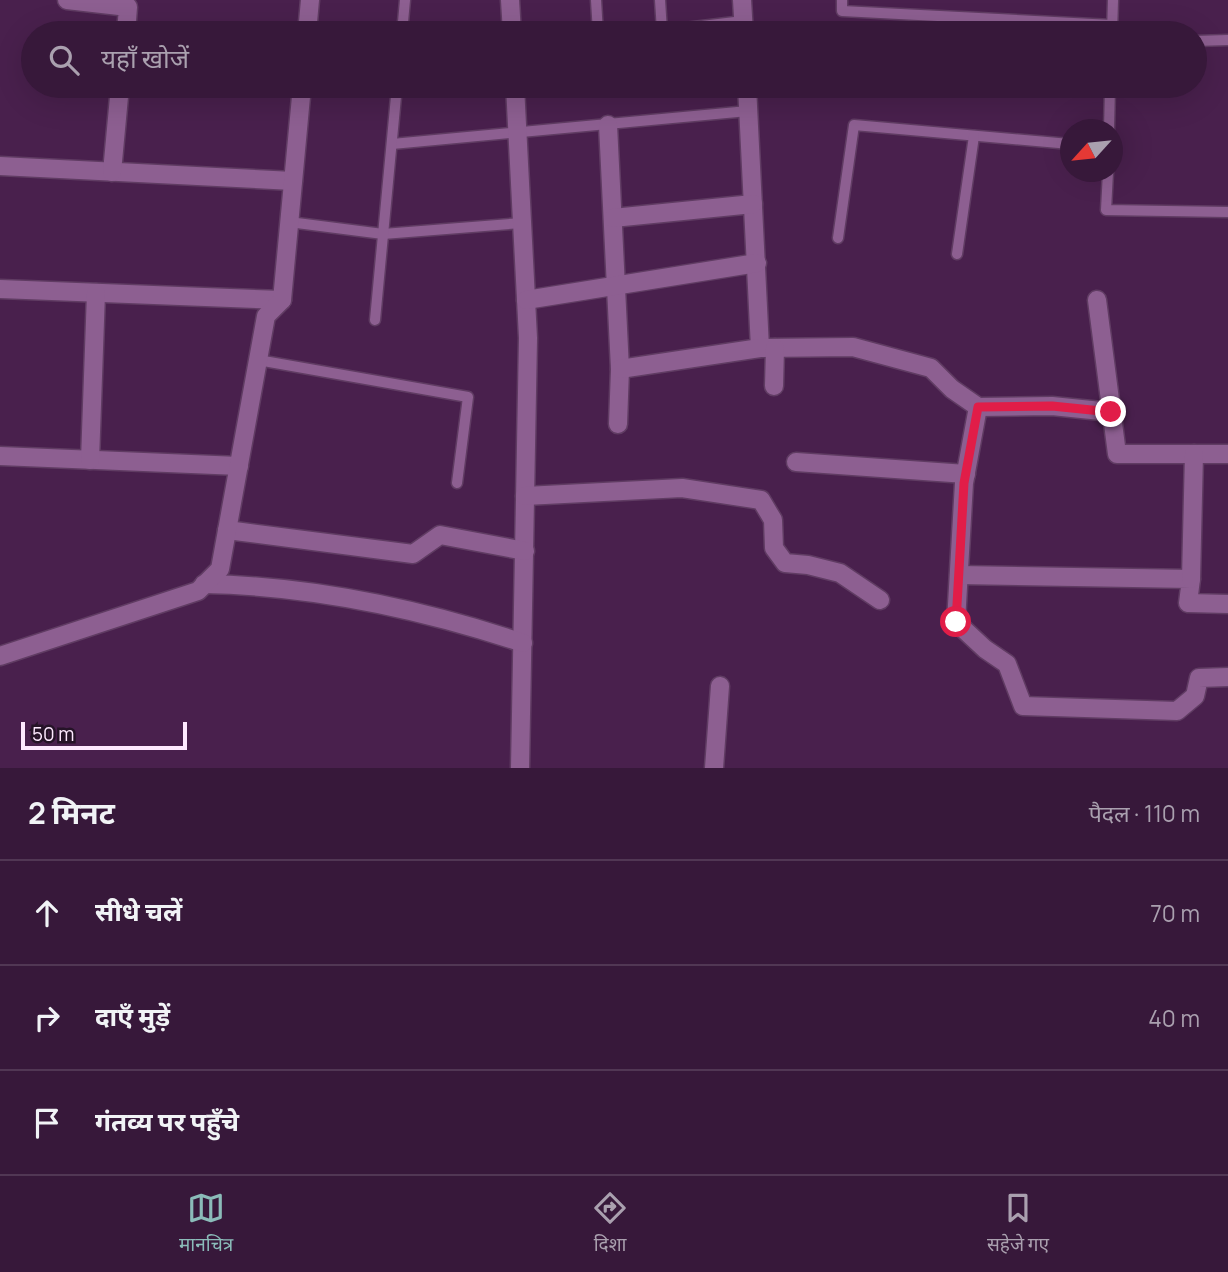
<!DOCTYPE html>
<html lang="hi">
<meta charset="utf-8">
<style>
body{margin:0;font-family:Manrope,"Noto Sans Devanagari",sans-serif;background:#422545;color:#f1f3f6}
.compass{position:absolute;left:1060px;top:119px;width:63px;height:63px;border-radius:50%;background:#37183a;box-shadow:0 7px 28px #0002;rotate:243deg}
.scale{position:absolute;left:21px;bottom:18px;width:166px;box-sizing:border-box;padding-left:7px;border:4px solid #fee9ff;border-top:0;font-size:19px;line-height:24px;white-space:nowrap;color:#fee9ff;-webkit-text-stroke:5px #251327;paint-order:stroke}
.stop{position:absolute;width:21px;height:21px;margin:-16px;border:5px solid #e11d48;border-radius:50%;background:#fff}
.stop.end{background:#e11d48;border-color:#fff;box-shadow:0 2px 7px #0008}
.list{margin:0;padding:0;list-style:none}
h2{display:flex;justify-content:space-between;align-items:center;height:91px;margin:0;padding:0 28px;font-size:30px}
h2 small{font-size:23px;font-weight:400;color:#aaa0af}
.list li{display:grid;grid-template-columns:46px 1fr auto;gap:21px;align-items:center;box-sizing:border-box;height:105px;padding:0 28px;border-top:2px solid #513754}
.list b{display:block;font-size:26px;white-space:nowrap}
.list em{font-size:23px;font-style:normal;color:#aaa0af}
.icon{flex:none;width:38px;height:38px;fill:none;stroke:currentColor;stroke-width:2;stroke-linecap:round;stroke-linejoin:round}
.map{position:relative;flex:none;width:1228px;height:768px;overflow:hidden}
.search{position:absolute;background:#37183a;box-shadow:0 7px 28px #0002;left:21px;right:21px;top:21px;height:77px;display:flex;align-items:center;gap:18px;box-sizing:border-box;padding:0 24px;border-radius:38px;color:#aaa0af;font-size:26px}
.sheet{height:406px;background:#37183a}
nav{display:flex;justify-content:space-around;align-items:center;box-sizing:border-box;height:98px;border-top:2px solid #513754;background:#37183a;font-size:19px;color:#aaa0af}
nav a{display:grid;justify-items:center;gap:4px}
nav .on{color:#8bbbb9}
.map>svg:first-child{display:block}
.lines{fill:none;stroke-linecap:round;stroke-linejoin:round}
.service-casing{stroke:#603c63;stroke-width:13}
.minor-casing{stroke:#603c63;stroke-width:21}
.service{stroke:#8d5f91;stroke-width:10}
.minor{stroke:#8d5f91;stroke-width:18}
.route{stroke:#e11d48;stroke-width:9}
</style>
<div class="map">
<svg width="1228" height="768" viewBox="0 0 1228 768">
<rect width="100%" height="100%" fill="#49204d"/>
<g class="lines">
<g class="service-casing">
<g id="service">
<polyline points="596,0 598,33"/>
<polyline points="660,0 662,31"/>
<polyline points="842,0 842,11 1112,25"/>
<polyline points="402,33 405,0"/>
<polyline points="644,33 743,21"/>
<polyline points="1112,33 1113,0"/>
<polyline points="1195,41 1228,40"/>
<polyline points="1109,130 1110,86"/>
<polyline points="392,144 748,111"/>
<polyline points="1108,172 1106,210 1228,212"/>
<polyline points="289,222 383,234 522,223"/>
<polyline points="838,238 854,125 1070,144"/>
<polyline points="957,254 974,136"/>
<polyline points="375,320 397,86"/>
<polyline points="258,360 468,397 457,483"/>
</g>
</g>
<g class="minor-casing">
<g id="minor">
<polyline points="67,0 128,7 126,33"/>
<polyline points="510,0 512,33"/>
<polyline points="742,0 744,33"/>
<polyline points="307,33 310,0"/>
<polyline points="515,86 528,338 520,768"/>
<polyline points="747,86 760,348"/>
<polyline points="608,125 620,369 618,424"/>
<polyline points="0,166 293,181"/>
<polyline points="112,172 120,86"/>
<polyline points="613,218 753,204"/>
<polyline points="0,289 282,300"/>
<polyline points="526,300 757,263"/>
<polyline points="1097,300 1117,454 1228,454"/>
<polyline points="620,369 760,348 853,347 931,368 952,389 978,407 1052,406 1111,412"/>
<polyline points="774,386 775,348"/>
<polyline points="978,407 964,483 956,622 985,649 1007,664 1023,706 1177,711 1195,696 1199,678 1228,677"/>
<polyline points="0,456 239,466"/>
<polyline points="90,460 96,293"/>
<polyline points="796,462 966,474"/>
<polyline points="525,496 682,488 761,500 773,520 774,548 785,563 808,565 840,573 880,600"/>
<polyline points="227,530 413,554 440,535 525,551"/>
<polyline points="959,575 1191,579 1188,603 1228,604"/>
<polyline points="1191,579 1194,454"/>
<path d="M204,584C313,586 421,609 523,643"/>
<polyline points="0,656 198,591 220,569 266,316 282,300 302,86"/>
<polyline points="714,768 720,686"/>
</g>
</g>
<use href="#service" class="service"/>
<use href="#minor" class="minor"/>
</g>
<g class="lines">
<polyline class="route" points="956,622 964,483 978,407 1052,406 1111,412"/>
</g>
</svg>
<svg class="compass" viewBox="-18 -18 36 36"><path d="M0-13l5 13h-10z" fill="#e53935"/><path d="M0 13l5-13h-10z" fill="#aaa0af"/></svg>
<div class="scale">50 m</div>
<div class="stop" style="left:956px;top:622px"></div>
<div class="stop end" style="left:1111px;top:412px"></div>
<div class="search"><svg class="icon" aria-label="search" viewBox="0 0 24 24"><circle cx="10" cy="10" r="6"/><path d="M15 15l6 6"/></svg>यहाँ खोजें</div>
</div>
<section class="sheet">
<h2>2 मिनट<small>पैदल · 110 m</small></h2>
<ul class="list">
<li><svg class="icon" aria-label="ahead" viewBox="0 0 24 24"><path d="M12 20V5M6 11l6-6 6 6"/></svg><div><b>सीधे चलें</b></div><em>70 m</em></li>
<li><svg class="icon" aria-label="right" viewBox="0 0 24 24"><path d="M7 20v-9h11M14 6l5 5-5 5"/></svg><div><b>दाएँ मुड़ें</b></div><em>40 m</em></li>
<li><svg class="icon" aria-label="arrive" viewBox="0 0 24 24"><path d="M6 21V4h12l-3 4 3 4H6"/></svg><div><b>गंतव्य पर पहुँचे</b></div></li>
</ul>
</section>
<nav>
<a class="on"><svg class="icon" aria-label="map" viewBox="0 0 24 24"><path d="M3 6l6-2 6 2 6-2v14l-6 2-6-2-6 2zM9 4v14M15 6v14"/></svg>मानचित्र</a>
<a><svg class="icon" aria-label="directions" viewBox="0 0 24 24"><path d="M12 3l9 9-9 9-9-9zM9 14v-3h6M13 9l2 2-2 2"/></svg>दिशा</a>
<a><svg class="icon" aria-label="saved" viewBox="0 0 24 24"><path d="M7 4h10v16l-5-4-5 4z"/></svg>सहेजे गए</a>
</nav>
